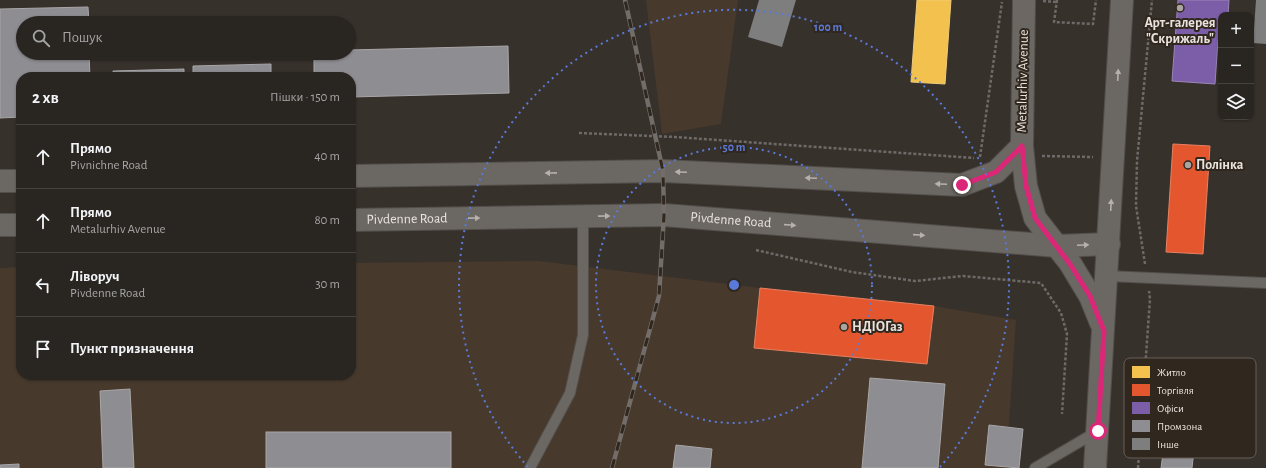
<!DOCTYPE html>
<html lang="uk">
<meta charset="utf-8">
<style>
body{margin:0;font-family:"Alegreya Sans",sans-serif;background:#35312e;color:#f1f3f6}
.controls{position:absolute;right:12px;top:12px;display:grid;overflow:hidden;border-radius:8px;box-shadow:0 1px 3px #0004}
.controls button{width:36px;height:36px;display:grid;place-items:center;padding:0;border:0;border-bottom:1px solid #45423f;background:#292521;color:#f1f3f6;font:20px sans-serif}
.stop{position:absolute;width:12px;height:12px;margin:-9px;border:3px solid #db2777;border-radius:50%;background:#fff}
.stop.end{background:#db2777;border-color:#fff;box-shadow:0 1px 4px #0008}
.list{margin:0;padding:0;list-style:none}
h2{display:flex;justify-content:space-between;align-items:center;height:52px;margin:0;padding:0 16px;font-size:17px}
h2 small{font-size:13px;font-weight:400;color:#a5a5a5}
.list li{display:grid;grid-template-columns:26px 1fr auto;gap:12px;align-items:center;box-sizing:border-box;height:64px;padding:0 16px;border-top:1px solid #45423f}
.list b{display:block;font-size:15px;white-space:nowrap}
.list p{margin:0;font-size:13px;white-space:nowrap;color:#a5a5a5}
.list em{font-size:13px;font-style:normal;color:#a5a5a5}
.icon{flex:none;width:22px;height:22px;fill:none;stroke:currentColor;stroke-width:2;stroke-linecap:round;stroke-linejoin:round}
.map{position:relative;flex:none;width:1266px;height:468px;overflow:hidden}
.search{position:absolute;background:#292521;box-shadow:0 1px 3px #0004;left:16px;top:16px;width:340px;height:44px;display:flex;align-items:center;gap:10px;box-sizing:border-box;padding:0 14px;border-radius:22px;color:#a5a5a5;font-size:15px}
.panel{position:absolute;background:#292521;box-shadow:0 1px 3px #0004;left:16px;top:72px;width:340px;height:308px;border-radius:16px}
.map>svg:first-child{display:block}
.built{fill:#47392c}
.homes{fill:#f2c14e;stroke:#efcb79}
.shops{fill:#e4572e;stroke:#e68162}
.offices{fill:#7b5ea7;stroke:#9c86b7}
.industry{fill:#8d8d92;stroke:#a9a6a8}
.building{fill:#7e7e7e}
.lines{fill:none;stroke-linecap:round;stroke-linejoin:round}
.service-casing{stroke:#524e4a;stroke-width:12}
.secondary-casing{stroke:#524e4a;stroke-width:24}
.path{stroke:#6e6a67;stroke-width:2.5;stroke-dasharray:3 2;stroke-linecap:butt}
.service{stroke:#6b6762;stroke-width:10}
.secondary{stroke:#6b6762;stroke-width:22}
.rail-casing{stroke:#726d69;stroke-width:4.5}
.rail{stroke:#30271e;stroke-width:3;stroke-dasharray:9;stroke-linecap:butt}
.oneway{fill:#b7b1ac}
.route{stroke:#db2777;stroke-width:5}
.ring{fill:none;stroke:#5a7ada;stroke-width:2;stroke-dasharray:2 4}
.poi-dot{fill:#aba49f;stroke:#30271e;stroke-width:1.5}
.labels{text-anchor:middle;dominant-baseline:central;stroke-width:4;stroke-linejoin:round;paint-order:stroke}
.poi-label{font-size:14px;font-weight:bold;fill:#e9e2dd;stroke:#30271e;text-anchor:start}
.street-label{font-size:14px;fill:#e9e2dd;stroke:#30271e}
.key{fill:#30271e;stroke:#685f57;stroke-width:1}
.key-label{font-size:11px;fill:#e9e2dd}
.centre{fill:#5a7ada;stroke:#30271e;stroke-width:2}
.ring-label{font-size:12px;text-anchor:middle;font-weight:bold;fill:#5a7ada;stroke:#30271e;stroke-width:4;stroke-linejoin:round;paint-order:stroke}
</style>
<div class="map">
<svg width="1266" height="468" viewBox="0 0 1266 468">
<rect width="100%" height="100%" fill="#37312c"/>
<g class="built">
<polygon points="646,0 738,0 721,124 662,134"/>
<polygon points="539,261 760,288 934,306 1016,320 1006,468 0,468 0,268 21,267 21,375 351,375 351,263"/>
</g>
<polygon class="homes" points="917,0 951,0 945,84 911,82"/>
<g class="shops">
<polygon points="1173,144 1210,146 1203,254 1166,252"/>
<polygon points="760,288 934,306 927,364 754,348"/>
</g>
<polygon class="offices" points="1178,0 1229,0 1228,15 1221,15 1221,40 1218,40 1215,84 1172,81"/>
<g class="industry">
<polygon points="88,7 89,23 23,23 23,53 89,53 90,77 21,77 21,117 0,118 0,9"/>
<polygon points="508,46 509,93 351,97 351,77 314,77 314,53 349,53 349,50"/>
<polygon points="271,64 271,77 193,77 193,66"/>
<polygon points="184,69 184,77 113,77 113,71"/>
<polygon points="870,378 945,384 938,468 862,468"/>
<polygon points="130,389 134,468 103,468 100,391"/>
<polygon points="989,425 1023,429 1019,468 985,465"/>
<rect x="266" y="432" width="185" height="36"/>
<polygon points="676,445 712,449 710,468 673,468"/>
<polygon points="1164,446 1194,450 1192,468 1161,468"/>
<polygon points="19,464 19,468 0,468 0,465"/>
</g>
<g class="building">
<polygon points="759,0 796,0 782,47 748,37"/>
<polygon points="1256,0 1266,0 1266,44 1253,43"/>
</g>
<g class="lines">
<g class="service-casing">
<g id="service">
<polyline points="1107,276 1266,283"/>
<polyline points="530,468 570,393 583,335 583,217"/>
<polyline points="1035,468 1098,431"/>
</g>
</g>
<g class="secondary-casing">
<g id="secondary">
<polyline points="1024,0 1022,146 1026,186 1035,218 1070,263 1090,296 1101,323"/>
<polyline points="351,176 663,171 962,185 996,172 1022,146"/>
<polyline points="0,181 21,181"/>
<path id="s1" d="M351,220L664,215L1057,246L1109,244"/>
<polyline points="0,225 21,225"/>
<polyline points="1095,468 1122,0"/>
</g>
</g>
<g class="path">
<polyline points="1057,0 1054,22 1093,24 1096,0"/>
<polyline points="1043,1 1056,2"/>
<polyline points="579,133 675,137 974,158"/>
<polyline points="1042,156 1093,157"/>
<polyline points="980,157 1002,2"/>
<polyline points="756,250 852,272 915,281 963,276 1041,283 1061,313 1067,334 1062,414"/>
<polyline points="1145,264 1136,206 1137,161 1152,0"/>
<polyline points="1138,468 1150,299 1149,291"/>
</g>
<use href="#service" class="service"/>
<use href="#secondary" class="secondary"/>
<g class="rail-casing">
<polyline id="rail" points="612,468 659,296 664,215 663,171 625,0"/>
</g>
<use href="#rail" class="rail"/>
</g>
<defs><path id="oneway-solid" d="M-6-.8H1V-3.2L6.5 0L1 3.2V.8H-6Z"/></defs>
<g class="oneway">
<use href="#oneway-solid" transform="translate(1118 75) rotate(-87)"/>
<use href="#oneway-solid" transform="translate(681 172) rotate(-177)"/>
<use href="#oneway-solid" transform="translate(551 173) rotate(179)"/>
<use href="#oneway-solid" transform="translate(811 178) rotate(-177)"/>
<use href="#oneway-solid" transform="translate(941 184) rotate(-177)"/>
<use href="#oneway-solid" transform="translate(1111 205) rotate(-87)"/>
<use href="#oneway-solid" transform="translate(604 216) rotate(-1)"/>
<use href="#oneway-solid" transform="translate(474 218) rotate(-1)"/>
<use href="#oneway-solid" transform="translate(790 225) rotate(4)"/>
<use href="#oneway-solid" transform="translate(919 235) rotate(4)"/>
<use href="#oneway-solid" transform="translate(1083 245) rotate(-2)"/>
</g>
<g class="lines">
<polyline class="route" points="962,185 996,172 1022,146 1026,186 1035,218 1070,264 1090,296 1104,331 1098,431"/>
</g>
<g class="ring">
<circle cx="734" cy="285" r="138"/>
<path d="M528 467A275 275 0 1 1 940 467"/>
</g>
<g class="poi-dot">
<circle cx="1180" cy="8" r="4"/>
<circle cx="1188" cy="165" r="4"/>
<circle cx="844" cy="327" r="4"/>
</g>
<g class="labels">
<g class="poi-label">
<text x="1180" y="23" text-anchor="middle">Арт-галерея<tspan x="1180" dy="16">"Скрижаль"</tspan></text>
<text x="1196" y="165">Полінка</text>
<text x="852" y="327">НДІОГаз</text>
</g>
<g class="street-label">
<text transform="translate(1023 81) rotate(-89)">Metalurhiv Avenue</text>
<text stroke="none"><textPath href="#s1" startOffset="56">Pivdenne Road</textPath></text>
<text stroke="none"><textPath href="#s1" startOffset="380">Pivdenne Road</textPath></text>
</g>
</g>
<rect x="1124" y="358" width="132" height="100" rx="6" class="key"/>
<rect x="1132" y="366" width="18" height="12" fill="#f2c14e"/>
<rect x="1132" y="384" width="18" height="12" fill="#e4572e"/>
<rect x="1132" y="402" width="18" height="12" fill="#7b5ea7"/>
<rect x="1132" y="420" width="18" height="12" fill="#8d8d92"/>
<rect x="1132" y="438" width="18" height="12" fill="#7e7e7e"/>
<g class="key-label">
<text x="1157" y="376">Житло</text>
<text x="1157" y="394">Торгівля</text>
<text x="1157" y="412">Офіси</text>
<text x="1157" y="430">Промзона</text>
<text x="1157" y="448">Інше</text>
</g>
<circle cx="734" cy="285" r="6" class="centre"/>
<g class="ring-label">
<text x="828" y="31">100 m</text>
<text x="734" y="151">50 m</text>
</g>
</svg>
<div class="controls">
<button>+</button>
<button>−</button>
<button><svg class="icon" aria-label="layers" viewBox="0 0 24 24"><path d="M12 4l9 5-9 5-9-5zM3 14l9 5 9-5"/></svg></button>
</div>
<div class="stop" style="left:1098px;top:431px"></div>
<div class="stop end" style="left:962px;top:185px"></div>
<div class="search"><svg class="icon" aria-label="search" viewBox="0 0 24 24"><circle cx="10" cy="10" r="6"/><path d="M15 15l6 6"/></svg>Пошук</div>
<section class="panel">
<h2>2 хв<small>Пішки · 150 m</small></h2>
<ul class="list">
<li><svg class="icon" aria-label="ahead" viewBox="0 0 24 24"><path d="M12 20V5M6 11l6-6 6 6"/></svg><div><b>Прямо</b><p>Pivnichne Road</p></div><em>40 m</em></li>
<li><svg class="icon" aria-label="ahead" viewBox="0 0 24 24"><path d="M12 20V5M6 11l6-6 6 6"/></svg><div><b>Прямо</b><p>Metalurhiv Avenue</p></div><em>80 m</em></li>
<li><svg class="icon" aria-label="left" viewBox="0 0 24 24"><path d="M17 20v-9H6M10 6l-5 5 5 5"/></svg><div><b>Ліворуч</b><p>Pivdenne Road</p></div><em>30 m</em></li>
<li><svg class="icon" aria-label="arrive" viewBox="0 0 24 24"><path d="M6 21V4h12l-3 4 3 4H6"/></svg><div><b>Пункт призначення</b></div></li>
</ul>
</section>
</div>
